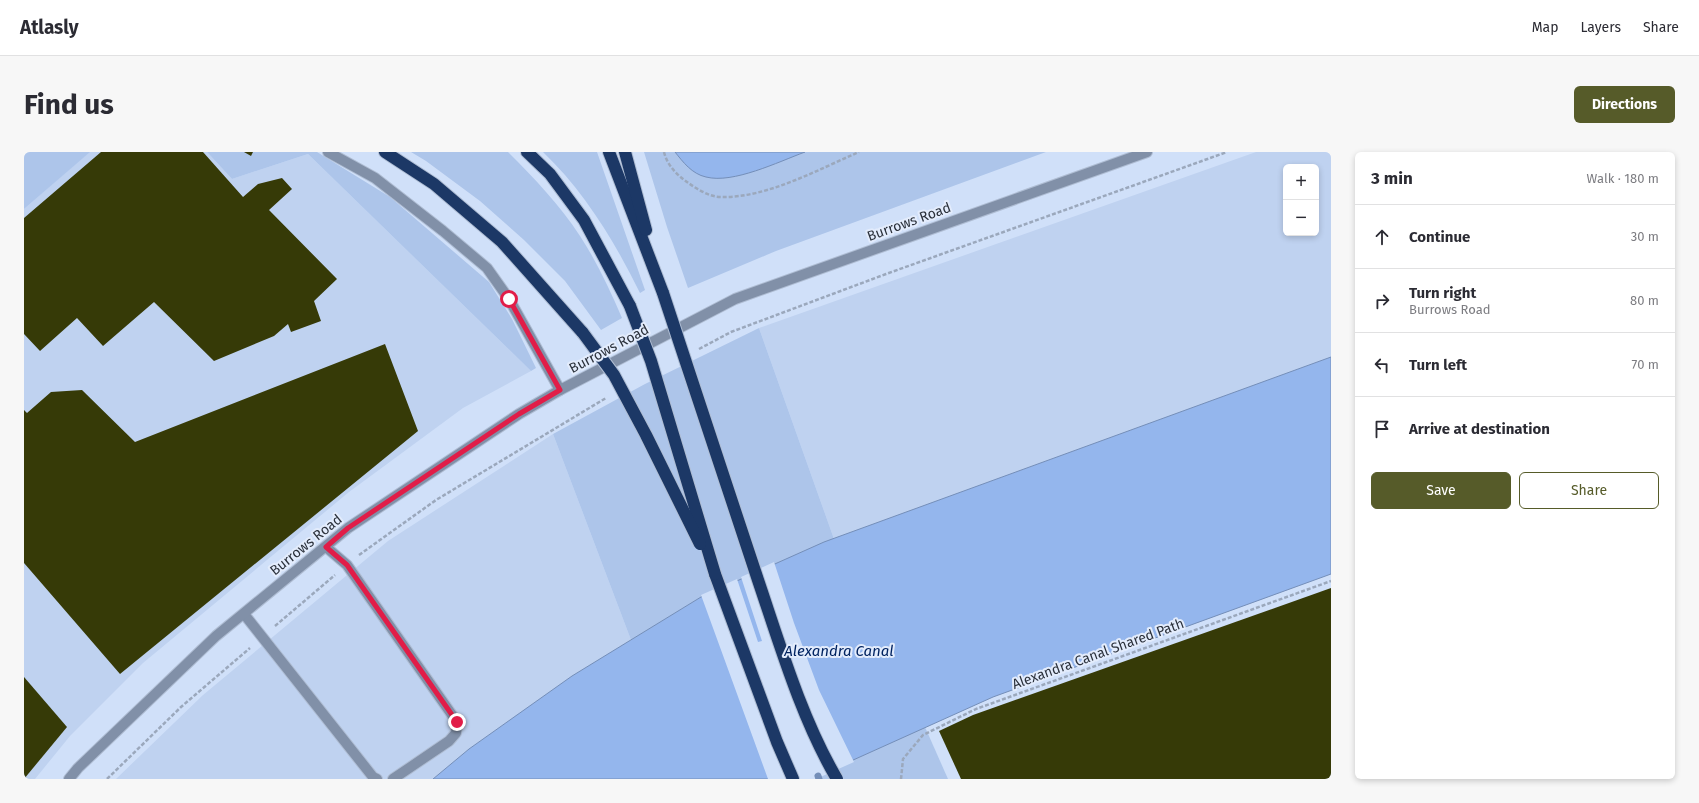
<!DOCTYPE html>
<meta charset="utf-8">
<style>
body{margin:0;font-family:"Fira Sans",sans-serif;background:#f7f7f7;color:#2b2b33}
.controls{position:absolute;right:12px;top:12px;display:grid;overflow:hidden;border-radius:6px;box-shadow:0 2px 6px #0003}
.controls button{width:36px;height:36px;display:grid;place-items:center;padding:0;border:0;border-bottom:1px solid #e1e1e2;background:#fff;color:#2b2b33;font:20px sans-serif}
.stop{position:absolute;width:12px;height:12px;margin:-9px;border:3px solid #e11d48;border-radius:50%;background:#fff}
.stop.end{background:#e11d48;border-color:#fff;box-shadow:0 1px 4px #0008}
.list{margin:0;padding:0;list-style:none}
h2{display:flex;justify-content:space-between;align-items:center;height:52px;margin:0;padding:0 16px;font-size:17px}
h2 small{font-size:13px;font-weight:400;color:#7c7c81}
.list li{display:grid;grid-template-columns:26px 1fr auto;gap:12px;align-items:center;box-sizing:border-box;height:64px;padding:0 16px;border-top:1px solid #e1e1e2}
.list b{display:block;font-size:15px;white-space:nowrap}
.list p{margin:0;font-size:13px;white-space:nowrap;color:#7c7c81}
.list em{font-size:13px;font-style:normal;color:#7c7c81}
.actions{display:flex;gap:8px;padding:12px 16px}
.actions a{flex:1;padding:9px 0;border:1px solid #565b29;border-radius:6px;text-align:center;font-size:14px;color:#565b29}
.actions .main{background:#565b29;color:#fff}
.icon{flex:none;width:22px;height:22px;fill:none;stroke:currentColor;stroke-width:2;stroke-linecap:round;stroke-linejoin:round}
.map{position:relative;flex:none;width:1307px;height:627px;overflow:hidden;border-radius:6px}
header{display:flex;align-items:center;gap:24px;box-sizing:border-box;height:56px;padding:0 20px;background:#fff;border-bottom:1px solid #e1e1e2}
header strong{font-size:19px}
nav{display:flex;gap:22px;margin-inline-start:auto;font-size:14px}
.intro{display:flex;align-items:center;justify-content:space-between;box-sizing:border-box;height:96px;padding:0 24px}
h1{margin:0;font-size:28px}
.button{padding:10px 18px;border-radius:6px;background:#565b29;color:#fff;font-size:14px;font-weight:700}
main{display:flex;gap:24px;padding:0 24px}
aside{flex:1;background:#fff;border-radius:6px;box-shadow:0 2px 6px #0003}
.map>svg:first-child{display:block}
.built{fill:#bfd2f0;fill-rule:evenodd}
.green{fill:#adc5ea}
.water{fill:#94b6ed;stroke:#748eb8}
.pier{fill:#d0e0f9}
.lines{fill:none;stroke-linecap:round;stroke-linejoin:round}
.stream{stroke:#748eb8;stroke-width:7}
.building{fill:#363a07}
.minor-casing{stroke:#afbdd3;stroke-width:12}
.highway-casing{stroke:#afbdd3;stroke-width:14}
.path{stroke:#9ba8bc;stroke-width:2.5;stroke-dasharray:4 2;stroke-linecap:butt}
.minor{stroke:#8190a8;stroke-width:10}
.highway{stroke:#1c3866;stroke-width:12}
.highway-bridge-casing{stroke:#afbdd3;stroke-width:14;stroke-linecap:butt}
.highway-bridge{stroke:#1c3866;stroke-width:12}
.route{stroke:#e11d48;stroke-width:5}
.labels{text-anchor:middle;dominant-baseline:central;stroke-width:4;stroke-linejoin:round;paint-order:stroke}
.street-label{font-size:14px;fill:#2b313b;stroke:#e3ecfc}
.water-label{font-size:15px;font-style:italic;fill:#002361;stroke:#e3ecfc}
</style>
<header>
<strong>Atlasly</strong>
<nav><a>Map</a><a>Layers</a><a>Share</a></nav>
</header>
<div class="intro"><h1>Find us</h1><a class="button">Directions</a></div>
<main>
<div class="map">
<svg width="1307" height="627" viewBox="0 0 1307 627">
<rect width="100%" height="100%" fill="#d0e0f9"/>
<g class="built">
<polygon points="65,0 183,0 208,27 284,2 507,219 439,256 325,340 119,511 46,584 11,627 0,627 0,57"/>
<path d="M1232,0H1307V205L810,387L735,176ZM1262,15H1292V81H1262Z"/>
<polygon points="529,282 607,488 548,524 445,597 409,627 92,627 179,543 364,389"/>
</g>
<g class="green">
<polygon points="0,0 66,0 0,57"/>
<polygon points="183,0 293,0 366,45 465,130 488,167 512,216 507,219 284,2 208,27"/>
<path d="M387,0H484C510,26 536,53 556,84C573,110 586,138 598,166L577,178L541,129L500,88L456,49L402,9Z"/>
<path d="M519,0H573L621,138L616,141C591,90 560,39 519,0Z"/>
<polygon points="620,0 1022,0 752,99 664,136 643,75"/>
<polygon points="735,176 810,387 677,445 607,488 529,282 621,232"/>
<polygon points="901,575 924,627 786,627"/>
</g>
<g class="water">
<path d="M651,0H781C754,10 709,32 682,25C668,22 659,10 651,0Z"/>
<polygon points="1307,205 1307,422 969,545 787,627 409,627 445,597 548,524 677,445 800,390"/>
</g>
<polygon class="pier" points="750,410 770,471 795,538 830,610 792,627 744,627 677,443 713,427 734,490 738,489 717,425"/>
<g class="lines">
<polyline class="stream" points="794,624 795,627"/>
</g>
<g class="building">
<polygon points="77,0 179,0 219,45 234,32 258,26 268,37 245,58 313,127 290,149 297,169 267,180 264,172 250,184 190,209 130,150 79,194 53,166 16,199 0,182 0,66"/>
<polygon points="220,0 229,0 227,4"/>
<polygon points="361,192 394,279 96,522 0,411 0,258 3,261 27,240 58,238 111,290"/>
<polygon points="1307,436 1307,627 937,627 915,579 949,563"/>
<polygon points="0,525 43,575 0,627"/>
</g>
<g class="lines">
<g class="minor-casing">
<g id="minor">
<polyline points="304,0 351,26 419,79 463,116 485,147 536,238"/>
<polyline points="302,395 323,413 433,570 432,581 425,589 369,627"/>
<polyline points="220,462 349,625 353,627"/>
<polyline points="45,627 54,616 192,484 324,376 495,262 536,238 711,147 1123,0"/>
</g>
</g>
<g class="highway-casing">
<g id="highway">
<polyline points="361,0 410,32 478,90 559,181"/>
<polyline points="503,0 526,22 560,68 606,154"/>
<polyline points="585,0 639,141"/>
<polyline points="601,0 622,78"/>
<polyline points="691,422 753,590 769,627"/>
</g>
</g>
<g class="path">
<path d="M640,0C643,13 653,23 663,30C673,37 685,45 697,45C743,46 793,18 835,0"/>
<polyline points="675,197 707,180 862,122 1203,0"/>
<polyline points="335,403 412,348 582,246"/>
<polyline points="251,474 311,423"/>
<polyline points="83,627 157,555 226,496"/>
<polyline points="877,627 879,607 899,583 952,557 1307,429"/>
</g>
<use href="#minor" class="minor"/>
<use href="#highway" class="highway"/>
<g class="highway-bridge-casing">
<g id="highway-bridge">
<path d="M639,141C671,236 702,332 734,428C756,493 778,568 813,627"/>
<polyline points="606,154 627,209 691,422"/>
<polyline points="559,181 590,223 622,283 676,392"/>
</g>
</g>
<use href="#highway-bridge" class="highway-bridge"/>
</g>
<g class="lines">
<polyline class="route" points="433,570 323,413 302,395 324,376 495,262 536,238 485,147"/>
</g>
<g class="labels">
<g class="street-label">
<text transform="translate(885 70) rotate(-20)">Burrows Road</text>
<text transform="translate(585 197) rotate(-28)">Burrows Road</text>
<text transform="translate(282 393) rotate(-39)">Burrows Road</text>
<text transform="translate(1074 502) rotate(-20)">Alexandra Canal Shared Path</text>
</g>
<g class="water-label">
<text x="815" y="499">Alexandra Canal</text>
</g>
</g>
</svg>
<div class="controls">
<button>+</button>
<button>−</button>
</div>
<div class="stop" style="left:485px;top:147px"></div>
<div class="stop end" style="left:433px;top:570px"></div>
</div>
<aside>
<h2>3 min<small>Walk · 180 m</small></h2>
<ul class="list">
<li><svg class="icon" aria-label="ahead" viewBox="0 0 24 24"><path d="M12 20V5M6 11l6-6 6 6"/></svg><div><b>Continue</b></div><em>30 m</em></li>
<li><svg class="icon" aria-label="right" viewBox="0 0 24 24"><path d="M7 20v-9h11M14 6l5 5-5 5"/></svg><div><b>Turn right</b><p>Burrows Road</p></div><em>80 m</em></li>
<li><svg class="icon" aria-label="left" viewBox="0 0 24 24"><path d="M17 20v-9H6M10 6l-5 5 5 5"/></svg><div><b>Turn left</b></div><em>70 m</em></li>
<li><svg class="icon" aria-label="arrive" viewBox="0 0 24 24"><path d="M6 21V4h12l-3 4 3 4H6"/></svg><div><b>Arrive at destination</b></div></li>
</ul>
<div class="actions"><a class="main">Save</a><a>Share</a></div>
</aside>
</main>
